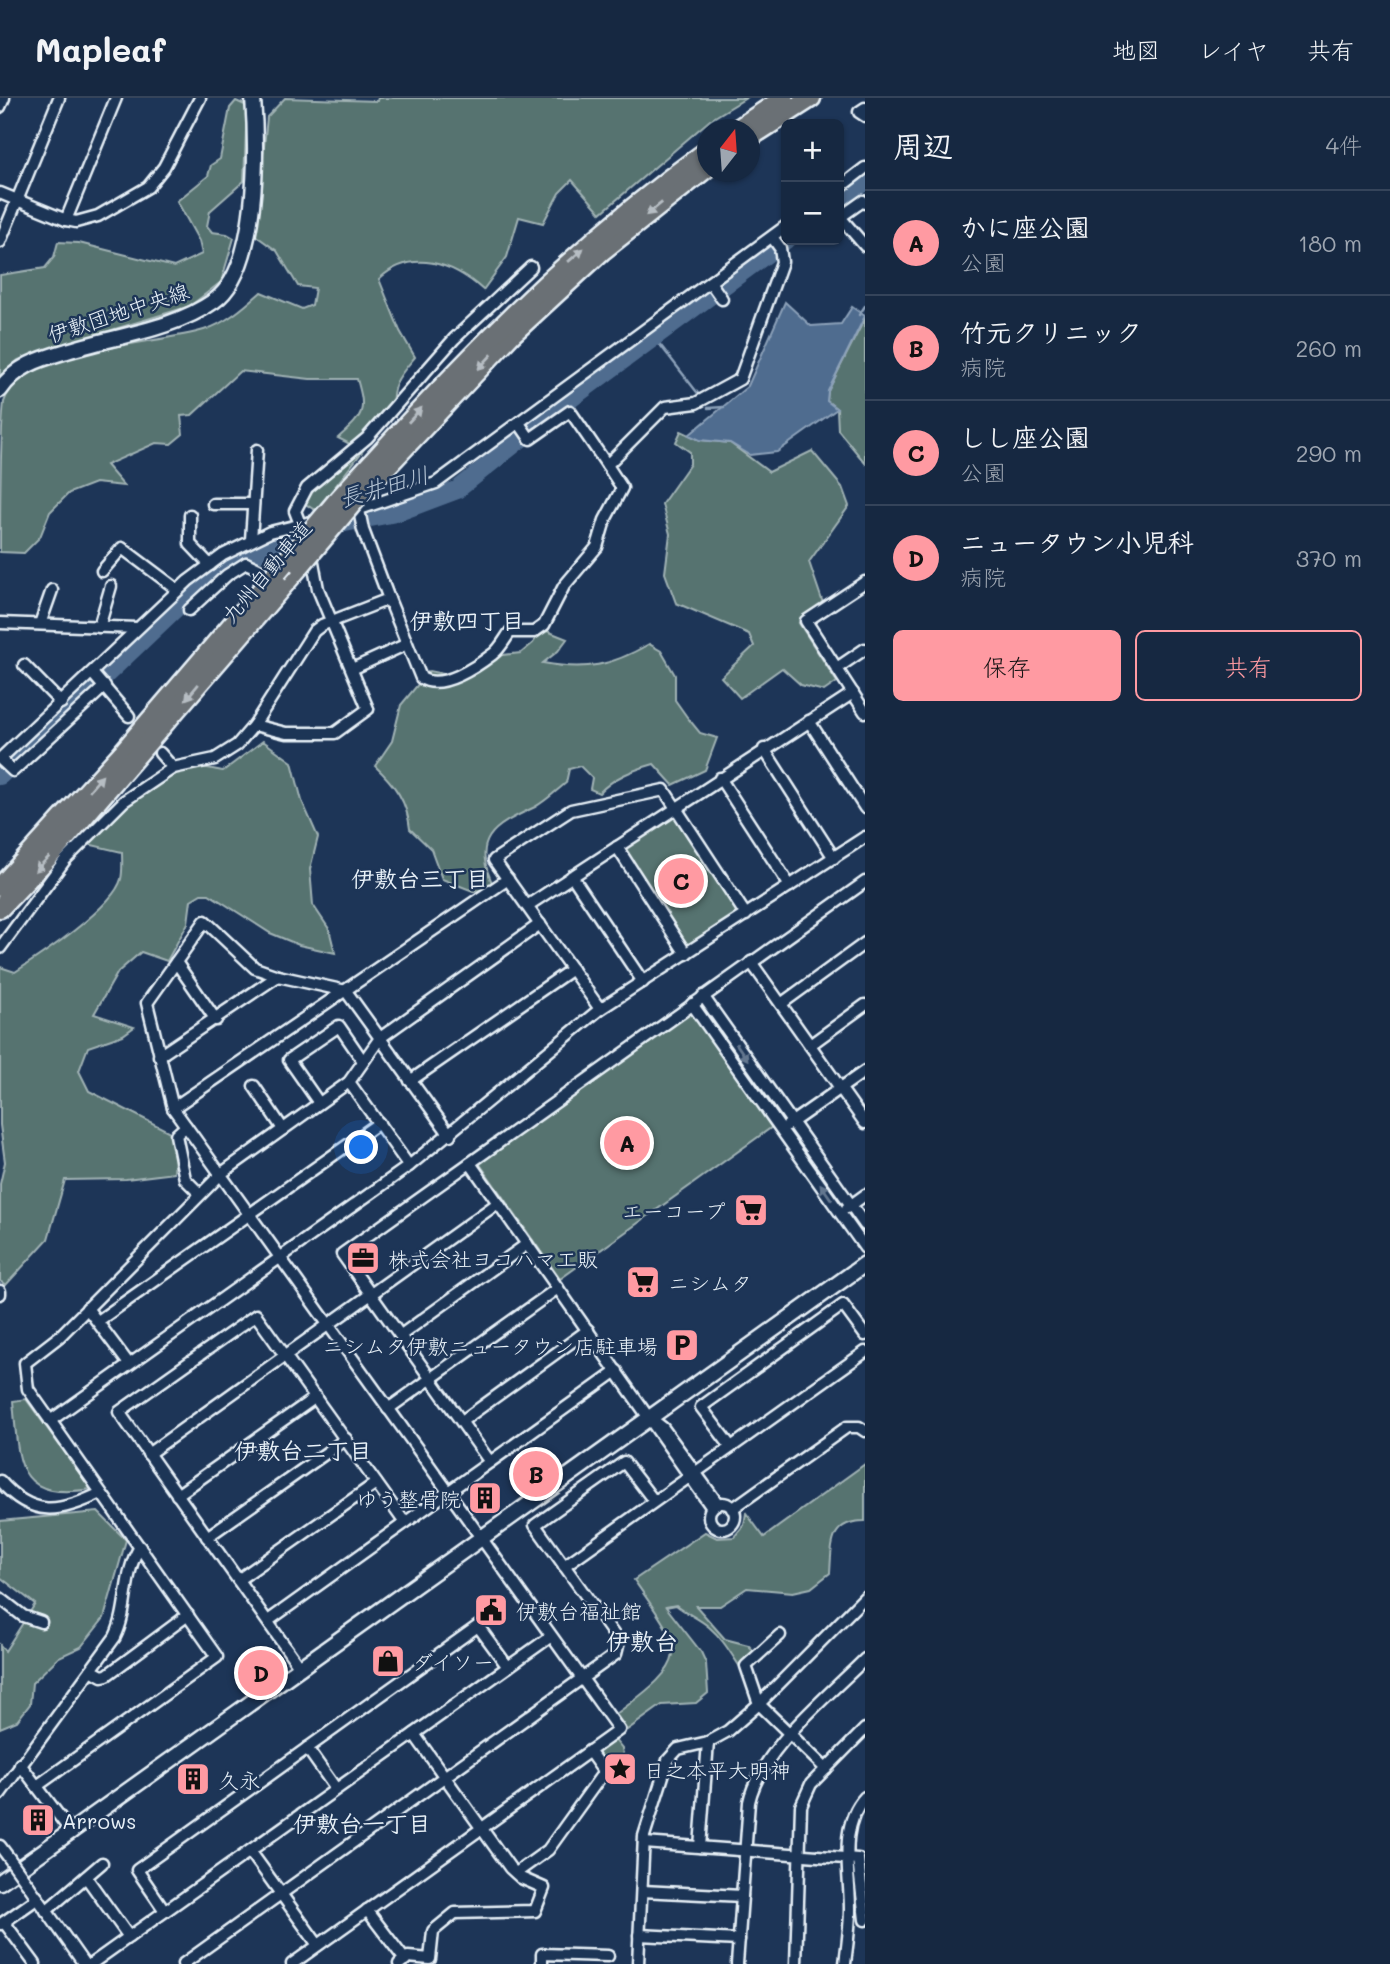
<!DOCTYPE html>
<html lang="ja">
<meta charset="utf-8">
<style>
body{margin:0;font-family:Mali,"Klee One",sans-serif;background:#1f3048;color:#f1f3f6}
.controls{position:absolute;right:21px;top:21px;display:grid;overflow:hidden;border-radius:10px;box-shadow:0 2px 5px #0004}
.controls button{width:63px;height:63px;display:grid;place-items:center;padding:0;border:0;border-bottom:2px solid #35445a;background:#162841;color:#f1f3f6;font:35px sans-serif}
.compass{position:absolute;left:697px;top:21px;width:63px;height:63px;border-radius:50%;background:#162841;box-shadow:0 2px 5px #0004;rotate:17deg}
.you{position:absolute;left:362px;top:1050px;width:24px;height:24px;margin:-18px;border:5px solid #fff;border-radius:50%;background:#1a73e8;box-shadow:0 0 0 10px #1a73e833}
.badge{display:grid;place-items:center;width:46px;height:46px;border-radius:50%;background:#ff9aa2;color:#111;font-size:23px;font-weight:700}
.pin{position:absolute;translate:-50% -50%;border:4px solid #fff;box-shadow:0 2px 7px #0006}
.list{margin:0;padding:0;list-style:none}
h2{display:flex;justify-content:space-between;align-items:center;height:91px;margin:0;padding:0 28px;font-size:30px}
h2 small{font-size:23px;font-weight:400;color:#9ea6b1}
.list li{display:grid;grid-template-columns:46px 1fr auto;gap:21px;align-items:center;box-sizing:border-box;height:105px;padding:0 28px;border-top:2px solid #35445a}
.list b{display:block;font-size:26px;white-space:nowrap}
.list p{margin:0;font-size:23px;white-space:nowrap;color:#9ea6b1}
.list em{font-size:23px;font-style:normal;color:#9ea6b1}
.actions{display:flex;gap:14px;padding:21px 28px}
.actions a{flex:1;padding:16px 0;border:2px solid #ff9aa2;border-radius:10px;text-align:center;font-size:24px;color:#ff9aa2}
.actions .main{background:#ff9aa2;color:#111}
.map{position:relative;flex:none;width:865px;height:1866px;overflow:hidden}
header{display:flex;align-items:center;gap:42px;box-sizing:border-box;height:98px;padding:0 35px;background:#162841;border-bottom:2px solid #35445a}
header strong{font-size:33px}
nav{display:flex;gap:38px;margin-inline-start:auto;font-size:24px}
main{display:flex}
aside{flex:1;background:#162841}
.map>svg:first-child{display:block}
.green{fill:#577370;stroke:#a0b2b4;stroke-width:2}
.water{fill:#4f6c8f;stroke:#8ca1b9;stroke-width:2}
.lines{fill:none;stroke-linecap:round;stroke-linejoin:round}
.stream{stroke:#8ca1b9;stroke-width:2.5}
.river{stroke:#4f6c8f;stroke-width:18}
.street-casing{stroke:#e8f1f8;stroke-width:15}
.secondary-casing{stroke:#e8f1f8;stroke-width:19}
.highway-casing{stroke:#e8f1f8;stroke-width:23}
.street{stroke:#1d3557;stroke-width:10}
.secondary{stroke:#1d3557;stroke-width:14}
.highway{stroke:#6b7074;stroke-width:18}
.street-bridge-casing{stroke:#e8f1f8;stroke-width:15;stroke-linecap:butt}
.highway-bridge-casing{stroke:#e8f1f8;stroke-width:23;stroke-linecap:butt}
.street-bridge{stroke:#1d3557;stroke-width:10}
.highway-bridge{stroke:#6b7074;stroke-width:18}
.oneway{fill:#b6bdc3}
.oneway2{fill:#64778f}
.labels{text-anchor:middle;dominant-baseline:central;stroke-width:5;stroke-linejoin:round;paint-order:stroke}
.street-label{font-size:21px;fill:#e8f1f8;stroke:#1d3557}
.poi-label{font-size:21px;fill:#e8f1f8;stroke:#1d3557;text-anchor:start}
.water-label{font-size:23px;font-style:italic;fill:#b2c2d3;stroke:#1d3557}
.neighbourhood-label{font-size:23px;font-weight:bold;fill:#e8f1f8;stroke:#1d3557}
.quarter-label{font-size:24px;font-weight:bold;fill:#e8f1f8;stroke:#1d3557}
</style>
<header>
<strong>Mapleaf</strong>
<nav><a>地図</a><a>レイヤ</a><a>共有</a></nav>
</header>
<main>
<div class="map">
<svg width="865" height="1866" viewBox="0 0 865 1866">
<rect width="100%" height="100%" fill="#1d3557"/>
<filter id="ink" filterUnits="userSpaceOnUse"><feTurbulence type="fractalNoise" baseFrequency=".0143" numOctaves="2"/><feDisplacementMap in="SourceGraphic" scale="14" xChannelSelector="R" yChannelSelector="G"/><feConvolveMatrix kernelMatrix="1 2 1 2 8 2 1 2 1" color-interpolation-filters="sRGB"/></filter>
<g filter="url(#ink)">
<g class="green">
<path d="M285,0L377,3L378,0H746L710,22L601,115L572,82L559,95L543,125L519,119L507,159L483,192C453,165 412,150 379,181L400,233L415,259C399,278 390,287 393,314L316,413L298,401L352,347L338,340C363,317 367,315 357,281H310L240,273L192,317L181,318L183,336L171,346L156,345L106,367L124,388L95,385L69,395L50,414L40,439L24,455L0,454C0,416 0,337 4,304C22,250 155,247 204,232C226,225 244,209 261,194L302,211L312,207L315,190L298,188L277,153L255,137L267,19Z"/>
<polygon points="236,3 247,8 244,83 210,113 207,128 212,134 227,136 234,140 221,184 190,208 40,254 18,262 0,278 0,177 45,170 54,159 58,144 79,145 174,169 202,156 199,143 177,103 208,78 211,67 220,61 230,10"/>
<polygon points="865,220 865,365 838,332 837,311 827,303 828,293"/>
<polygon points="681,333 700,342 730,345 769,374 812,353 842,389 849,408 809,464 824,508 799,525 837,584 824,593 801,587 782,570 740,600 721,579 754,548 749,536 676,505 665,475 670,436 662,406 690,366 690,354 676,344"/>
<path d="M542,531L567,541L558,553L543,565C586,573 611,568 649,546L661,553L675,577V602L687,619L700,635L717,640L705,672L673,687L654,666C633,672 614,679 599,695L590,691L592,680L580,668L569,671L566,685C556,693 546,703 535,709C492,729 470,741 495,791L473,793L442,781L431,751L410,731C407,703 395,687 375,668L392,643L401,607L429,573L453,578L494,558L521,555L533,545Z"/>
<path d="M263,643L292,664L302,703L318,739L310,771L313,807L329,831L335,855L299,847L270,835L209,796H201L191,802L188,825L167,863L141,854L118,874L94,916L134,929L123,937L88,949L79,973L89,993L176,1037L174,1075L126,1081L65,1082L48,1141L6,1187L0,1183V1086L5,1064L0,1027V869L15,874C40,858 114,809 121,781C123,773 122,762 122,754L83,745C110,718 152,678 191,669C200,667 214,672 223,673Z"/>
<polygon points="672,719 678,721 736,812 735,817 690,846 684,845 625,754 627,748"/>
<polygon points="689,915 694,917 772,1029 560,1181 479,1065"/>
<path d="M26,1301L91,1391C14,1403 19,1364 13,1303Z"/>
<path d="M865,1366V1423C829,1423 832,1447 830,1475L811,1490L793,1494L747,1490L720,1508H696L725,1541L748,1547L754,1553L740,1569C730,1554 722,1540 709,1529C699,1520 687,1516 676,1507L666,1509L701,1554L706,1565L708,1595L696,1605L662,1607L627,1632L616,1616C692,1560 686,1556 634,1482L705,1434L717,1440L734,1439L744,1427L746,1415L764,1439Z"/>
<polygon points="98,1414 126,1442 104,1520 81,1549 59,1559 32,1585 30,1606 17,1623 0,1630 0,1547 5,1553 35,1506 0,1479 0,1423"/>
<polygon points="614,1641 622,1651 625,1665 615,1682 597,1657 598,1652"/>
</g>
<polygon class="water" points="785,204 811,228 841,226 852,209 865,218 828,293 827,303 837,311 777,354 750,357 730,345 700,342 689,337 748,288"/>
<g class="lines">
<g class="stream">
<polyline points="859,217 865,208"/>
<polyline points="654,239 700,298"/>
<polyline points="708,310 724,309"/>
</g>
<g class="river">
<polyline points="839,103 865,84"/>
<polyline points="0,678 188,499 229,465 340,426 396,415 457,392 576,297 786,142"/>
</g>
<g class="street-casing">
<g id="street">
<polyline points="0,9 4,0"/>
<polyline points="865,10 859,14 865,18"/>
<polyline points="839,90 865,70"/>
<polyline points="0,95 66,122 116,0"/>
<polyline points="840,119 865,148"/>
<polyline points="839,120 863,103 865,105"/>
<polyline points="66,122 76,124 98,118 148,89 164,69 200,0"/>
<polyline points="0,144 59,0"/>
<polyline points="710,184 722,201"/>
<polyline points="519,325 530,341 570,313 607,367"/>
<polyline points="213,406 253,406"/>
<polyline points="348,415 436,385 786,128"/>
<polyline points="190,417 190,446 210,467"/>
<polyline points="300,426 295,413 307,390 367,340 454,241 531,169"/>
<polyline points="251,442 257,352"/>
<polyline points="246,465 261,472"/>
<polyline points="102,473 122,450 178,492"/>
<polyline points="865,484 806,523 865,614"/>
<path d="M389,501L421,580C441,593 476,569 493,556C500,551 505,541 510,534H534L544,527L564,488L597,449L605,422L622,390L607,367L665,309L696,305L740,281L782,164L780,150L772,139"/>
<polyline points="189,512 227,477 246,465"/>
<polyline points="0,525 137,530"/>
<polyline points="40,526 52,492"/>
<polyline points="99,529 111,488"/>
<polyline points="24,567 61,605"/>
<polyline points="837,570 865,551"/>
<polyline points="352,571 407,546"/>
<polyline points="92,575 129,618"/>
<polyline points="105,588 13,673 0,661 188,483 223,457 270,434 319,422"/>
<polyline points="809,623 865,710"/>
<polyline points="254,627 286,635 335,635 368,611 318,491 313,464"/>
<polyline points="764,651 834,760"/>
<polyline points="160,655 173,670"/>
<polyline points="720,680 790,788"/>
<polyline points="617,749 686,856"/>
<polyline points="572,778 643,884"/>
<polyline points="527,808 853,595"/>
<polyline points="0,850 65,762 124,703 173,670 215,661 237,647 254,627 314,533 322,527 389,501 363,432 359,412"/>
<polyline points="176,864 216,922"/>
<polyline points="751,864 865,1025"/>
<polyline points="703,898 865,1127"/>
<polyline points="692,906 865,1150"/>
<polyline points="781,906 865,845"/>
<polyline points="600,911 494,762 571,712 664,692 746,817"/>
<polyline points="810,947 865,907"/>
<polyline points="159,958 278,878"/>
<polyline points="410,983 572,871"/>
<polyline points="349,984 409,1068"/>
<polyline points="254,988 283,1031"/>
<polyline points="319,1005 289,962 339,928 363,963"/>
<polyline points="173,1010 508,781"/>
<polyline points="788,1027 865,973"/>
<polyline points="186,1028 176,1037 185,1081 200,1096"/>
<polyline points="470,1065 712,1410"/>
<polyline points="847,1110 865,1097"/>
<polyline points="0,1193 0,1196"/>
<polyline points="87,1210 129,1266"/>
<polyline points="98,1223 379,1025"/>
<polyline points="401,1237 527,1146"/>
<polyline points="388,1311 558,1190"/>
<polyline points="50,1323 409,1068 600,911 865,739"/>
<polyline points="462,1323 588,1232"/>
<polyline points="654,1323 663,1330 718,1406"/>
<polyline points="731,1349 701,1309 843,1207 865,1237"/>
<polyline points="148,1356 498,1105"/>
<polyline points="490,1364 342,1156 865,784"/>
<path d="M0,1383C32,1420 60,1415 101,1395"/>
<polyline points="177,1397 316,1299"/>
<circle cx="722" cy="1418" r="13"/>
<polyline points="732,1411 847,1329 859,1329 865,1333"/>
<polyline points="207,1439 346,1341"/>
<polyline points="564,1468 865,1254"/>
<polyline points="238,1482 376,1385"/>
<polyline points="0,1500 23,1518 41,1524"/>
<polyline points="268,1523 617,1273"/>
<polyline points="301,1571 119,1314 256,1217 405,1425"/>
<polyline points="91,1572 102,1578 107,1577 188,1517"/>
<polyline points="307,1650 336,1691"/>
<polyline points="20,1666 72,1735"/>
<polyline points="826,1671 759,1606 865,1499"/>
<polyline points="37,1688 217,1559 28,1291 25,1265 60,1238 222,1075 349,984 380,940 540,826"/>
<path d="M0,1696L115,1539C129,1511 123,1474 140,1449"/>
<polyline points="644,1745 858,1761 865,1822"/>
<polyline points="0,1748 9,1760"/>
<polyline points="700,1749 708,1644"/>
<polyline points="250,1753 318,1847"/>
<polyline points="516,1775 548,1752 604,1674 589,1653"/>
<polyline points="86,1779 129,1839"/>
<polyline points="29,1788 84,1866"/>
<polyline points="642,1793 742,1798"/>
<polyline points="367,1812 405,1862"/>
<polyline points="46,1813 102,1765"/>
<polyline points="165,1813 137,1772 478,1528 508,1569"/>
<polyline points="4,1824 35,1866"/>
<polyline points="1,1826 38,1800"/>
<polyline points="639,1837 739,1842"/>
<polyline points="91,1866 550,1539"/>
<polyline points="183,1866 616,1556 619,1544 535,1427 624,1364 654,1403"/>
<polyline points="292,1866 619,1632 173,1010 147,905 205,823 255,870 278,878 346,893 450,1037"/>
<polyline points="399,1866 408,1859 430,1861 433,1833 455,1815 535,1813 544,1790 521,1780 510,1770 414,1636"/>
<polyline points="542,1866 542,1856 608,1858"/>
<polyline points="638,1866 644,1738 668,1662 678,1651 708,1644 728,1633 759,1606 746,1568 780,1537"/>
<path d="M737,1866L749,1704C760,1652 827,1599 865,1561"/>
<polyline points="796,1866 801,1708 811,1686 865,1631"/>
<path d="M845,1866C847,1848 850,1829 850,1811C850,1775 838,1728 865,1699"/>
</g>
</g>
<g class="secondary-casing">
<g id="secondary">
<path d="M0,292C17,267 40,261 67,253C114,238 173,232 214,203C259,172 257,50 253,0"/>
<polyline points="0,1784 865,1166"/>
</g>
</g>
<g class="highway-casing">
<g id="highway">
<polyline points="736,32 784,0"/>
<polyline points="750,39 811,0"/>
<polyline points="357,400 511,237 602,153 708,69"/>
<path d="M336,404C453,274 565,155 708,52"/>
<polyline points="0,789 122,655 277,474"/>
<polyline points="0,810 56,751 300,468"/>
</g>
</g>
<use href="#street" class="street"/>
<use href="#secondary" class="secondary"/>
<use href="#highway" class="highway"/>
<g class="street-bridge-casing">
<polyline id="street-bridge" points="9,1760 29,1788"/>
</g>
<g class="highway-bridge-casing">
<g id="highway-bridge">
<polyline points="300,468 357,400"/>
<polyline points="277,474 336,404"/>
</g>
</g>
<use href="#street-bridge" class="street-bridge"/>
<use href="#highway-bridge" class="highway-bridge"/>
</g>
<defs><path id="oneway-solid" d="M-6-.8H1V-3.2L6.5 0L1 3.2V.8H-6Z" transform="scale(1.75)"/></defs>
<g class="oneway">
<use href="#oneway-solid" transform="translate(654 111) rotate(141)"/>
<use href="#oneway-solid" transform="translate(576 157) rotate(-41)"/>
<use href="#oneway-solid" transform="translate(485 264) rotate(133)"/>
<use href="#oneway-solid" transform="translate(415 317) rotate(-48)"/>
<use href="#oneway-solid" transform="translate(192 594) rotate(130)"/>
<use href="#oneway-solid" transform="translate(96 685) rotate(-49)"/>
<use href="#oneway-solid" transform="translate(42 766) rotate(134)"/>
</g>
<g class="oneway2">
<use href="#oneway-solid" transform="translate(742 954) rotate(55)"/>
<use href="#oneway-solid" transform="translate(826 1094) rotate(-125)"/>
</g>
</g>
<defs>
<g id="supermarket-square" transform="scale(1.75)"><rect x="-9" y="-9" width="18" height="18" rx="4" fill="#ff9aa2" stroke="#1d3557"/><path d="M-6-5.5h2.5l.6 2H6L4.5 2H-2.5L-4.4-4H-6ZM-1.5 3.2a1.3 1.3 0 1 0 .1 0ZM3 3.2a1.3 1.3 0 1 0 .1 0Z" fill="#111"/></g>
<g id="office-square" transform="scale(1.75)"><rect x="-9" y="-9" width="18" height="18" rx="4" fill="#ff9aa2" stroke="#1d3557"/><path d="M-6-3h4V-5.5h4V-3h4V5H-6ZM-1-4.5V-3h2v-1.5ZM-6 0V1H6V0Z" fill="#111"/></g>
<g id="parking-square" transform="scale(1.75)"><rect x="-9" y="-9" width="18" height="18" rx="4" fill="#ff9aa2" stroke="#1d3557"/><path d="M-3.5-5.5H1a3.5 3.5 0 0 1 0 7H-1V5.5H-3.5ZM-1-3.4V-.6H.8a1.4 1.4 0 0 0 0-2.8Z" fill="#111"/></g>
<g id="building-square" transform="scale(1.75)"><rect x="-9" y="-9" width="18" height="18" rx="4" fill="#ff9aa2" stroke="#1d3557"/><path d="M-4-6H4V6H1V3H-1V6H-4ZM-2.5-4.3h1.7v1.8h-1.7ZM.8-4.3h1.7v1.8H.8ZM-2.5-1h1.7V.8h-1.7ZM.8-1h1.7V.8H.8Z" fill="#111"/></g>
<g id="civic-square" transform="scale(1.75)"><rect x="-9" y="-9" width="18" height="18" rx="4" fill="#ff9aa2" stroke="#1d3557"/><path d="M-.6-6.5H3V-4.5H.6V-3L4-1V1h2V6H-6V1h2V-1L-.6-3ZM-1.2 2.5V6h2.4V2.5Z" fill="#111"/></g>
<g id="shop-square" transform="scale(1.75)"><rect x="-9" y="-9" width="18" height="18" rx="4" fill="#ff9aa2" stroke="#1d3557"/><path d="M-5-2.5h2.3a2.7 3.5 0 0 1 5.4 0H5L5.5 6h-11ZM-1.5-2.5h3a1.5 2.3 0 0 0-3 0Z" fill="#111"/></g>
<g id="sight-square" transform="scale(1.75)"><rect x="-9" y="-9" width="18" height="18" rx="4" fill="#ff9aa2" stroke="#1d3557"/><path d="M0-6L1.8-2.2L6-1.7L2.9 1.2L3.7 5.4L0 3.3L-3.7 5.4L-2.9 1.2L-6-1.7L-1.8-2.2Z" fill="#111"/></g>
</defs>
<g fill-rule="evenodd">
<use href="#supermarket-square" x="751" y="1112"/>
<use href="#office-square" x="363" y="1160"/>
<use href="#supermarket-square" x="643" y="1184"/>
<use href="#parking-square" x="682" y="1247"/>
<use href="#building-square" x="485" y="1400"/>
<use href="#civic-square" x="491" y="1512"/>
<use href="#shop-square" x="388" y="1563"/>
<use href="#sight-square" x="620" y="1671"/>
<use href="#building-square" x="193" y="1681"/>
<use href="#building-square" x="38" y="1722"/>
</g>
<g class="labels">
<g class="street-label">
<text transform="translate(118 214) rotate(-18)">伊敷団地中央線</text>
<text transform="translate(266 473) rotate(-50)">九州自動車道</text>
</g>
<g class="poi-label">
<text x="726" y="1112" text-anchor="end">エーコープ</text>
<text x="388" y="1160">株式会社ヨコハマ工販</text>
<text x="668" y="1184">ニシムタ</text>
<text x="658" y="1247" text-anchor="end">ニシムタ伊敷ニュータウン店駐車場</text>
<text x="461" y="1400" text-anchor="end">ゆう整骨院</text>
<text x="516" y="1512">伊敷台福祉館</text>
<text x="412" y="1563">ダイソー</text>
<text x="644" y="1671">日之本平大明神</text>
<text x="218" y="1681">久永</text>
<text x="62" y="1722">Arrows</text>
</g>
<g class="water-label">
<text transform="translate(384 388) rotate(-16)">長井田川</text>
</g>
<g class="neighbourhood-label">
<text x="467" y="522">伊敷四丁目</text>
<text x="420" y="780">伊敷台三丁目</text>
<text x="303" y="1352">伊敷台二丁目</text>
<text x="362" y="1725">伊敷台一丁目</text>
</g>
<g class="quarter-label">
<text x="642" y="1542">伊敷台</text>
</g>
</g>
</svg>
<div class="controls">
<button>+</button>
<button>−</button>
</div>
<svg class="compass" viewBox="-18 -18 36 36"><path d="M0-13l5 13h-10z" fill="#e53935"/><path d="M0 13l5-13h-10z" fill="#9ea6b1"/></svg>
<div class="you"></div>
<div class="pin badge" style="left:627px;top:1045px">A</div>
<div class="pin badge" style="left:536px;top:1376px">B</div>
<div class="pin badge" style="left:681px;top:783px">C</div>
<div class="pin badge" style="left:261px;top:1575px">D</div>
</div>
<aside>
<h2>周辺<small>4件</small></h2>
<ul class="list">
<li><span class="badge">A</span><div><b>かに座公園</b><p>公園</p></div><em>180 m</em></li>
<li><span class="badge">B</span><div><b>竹元クリニック</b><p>病院</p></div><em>260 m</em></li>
<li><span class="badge">C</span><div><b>しし座公園</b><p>公園</p></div><em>290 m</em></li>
<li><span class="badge">D</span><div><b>ニュータウン小児科</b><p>病院</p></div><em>370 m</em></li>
</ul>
<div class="actions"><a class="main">保存</a><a>共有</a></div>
</aside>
</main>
